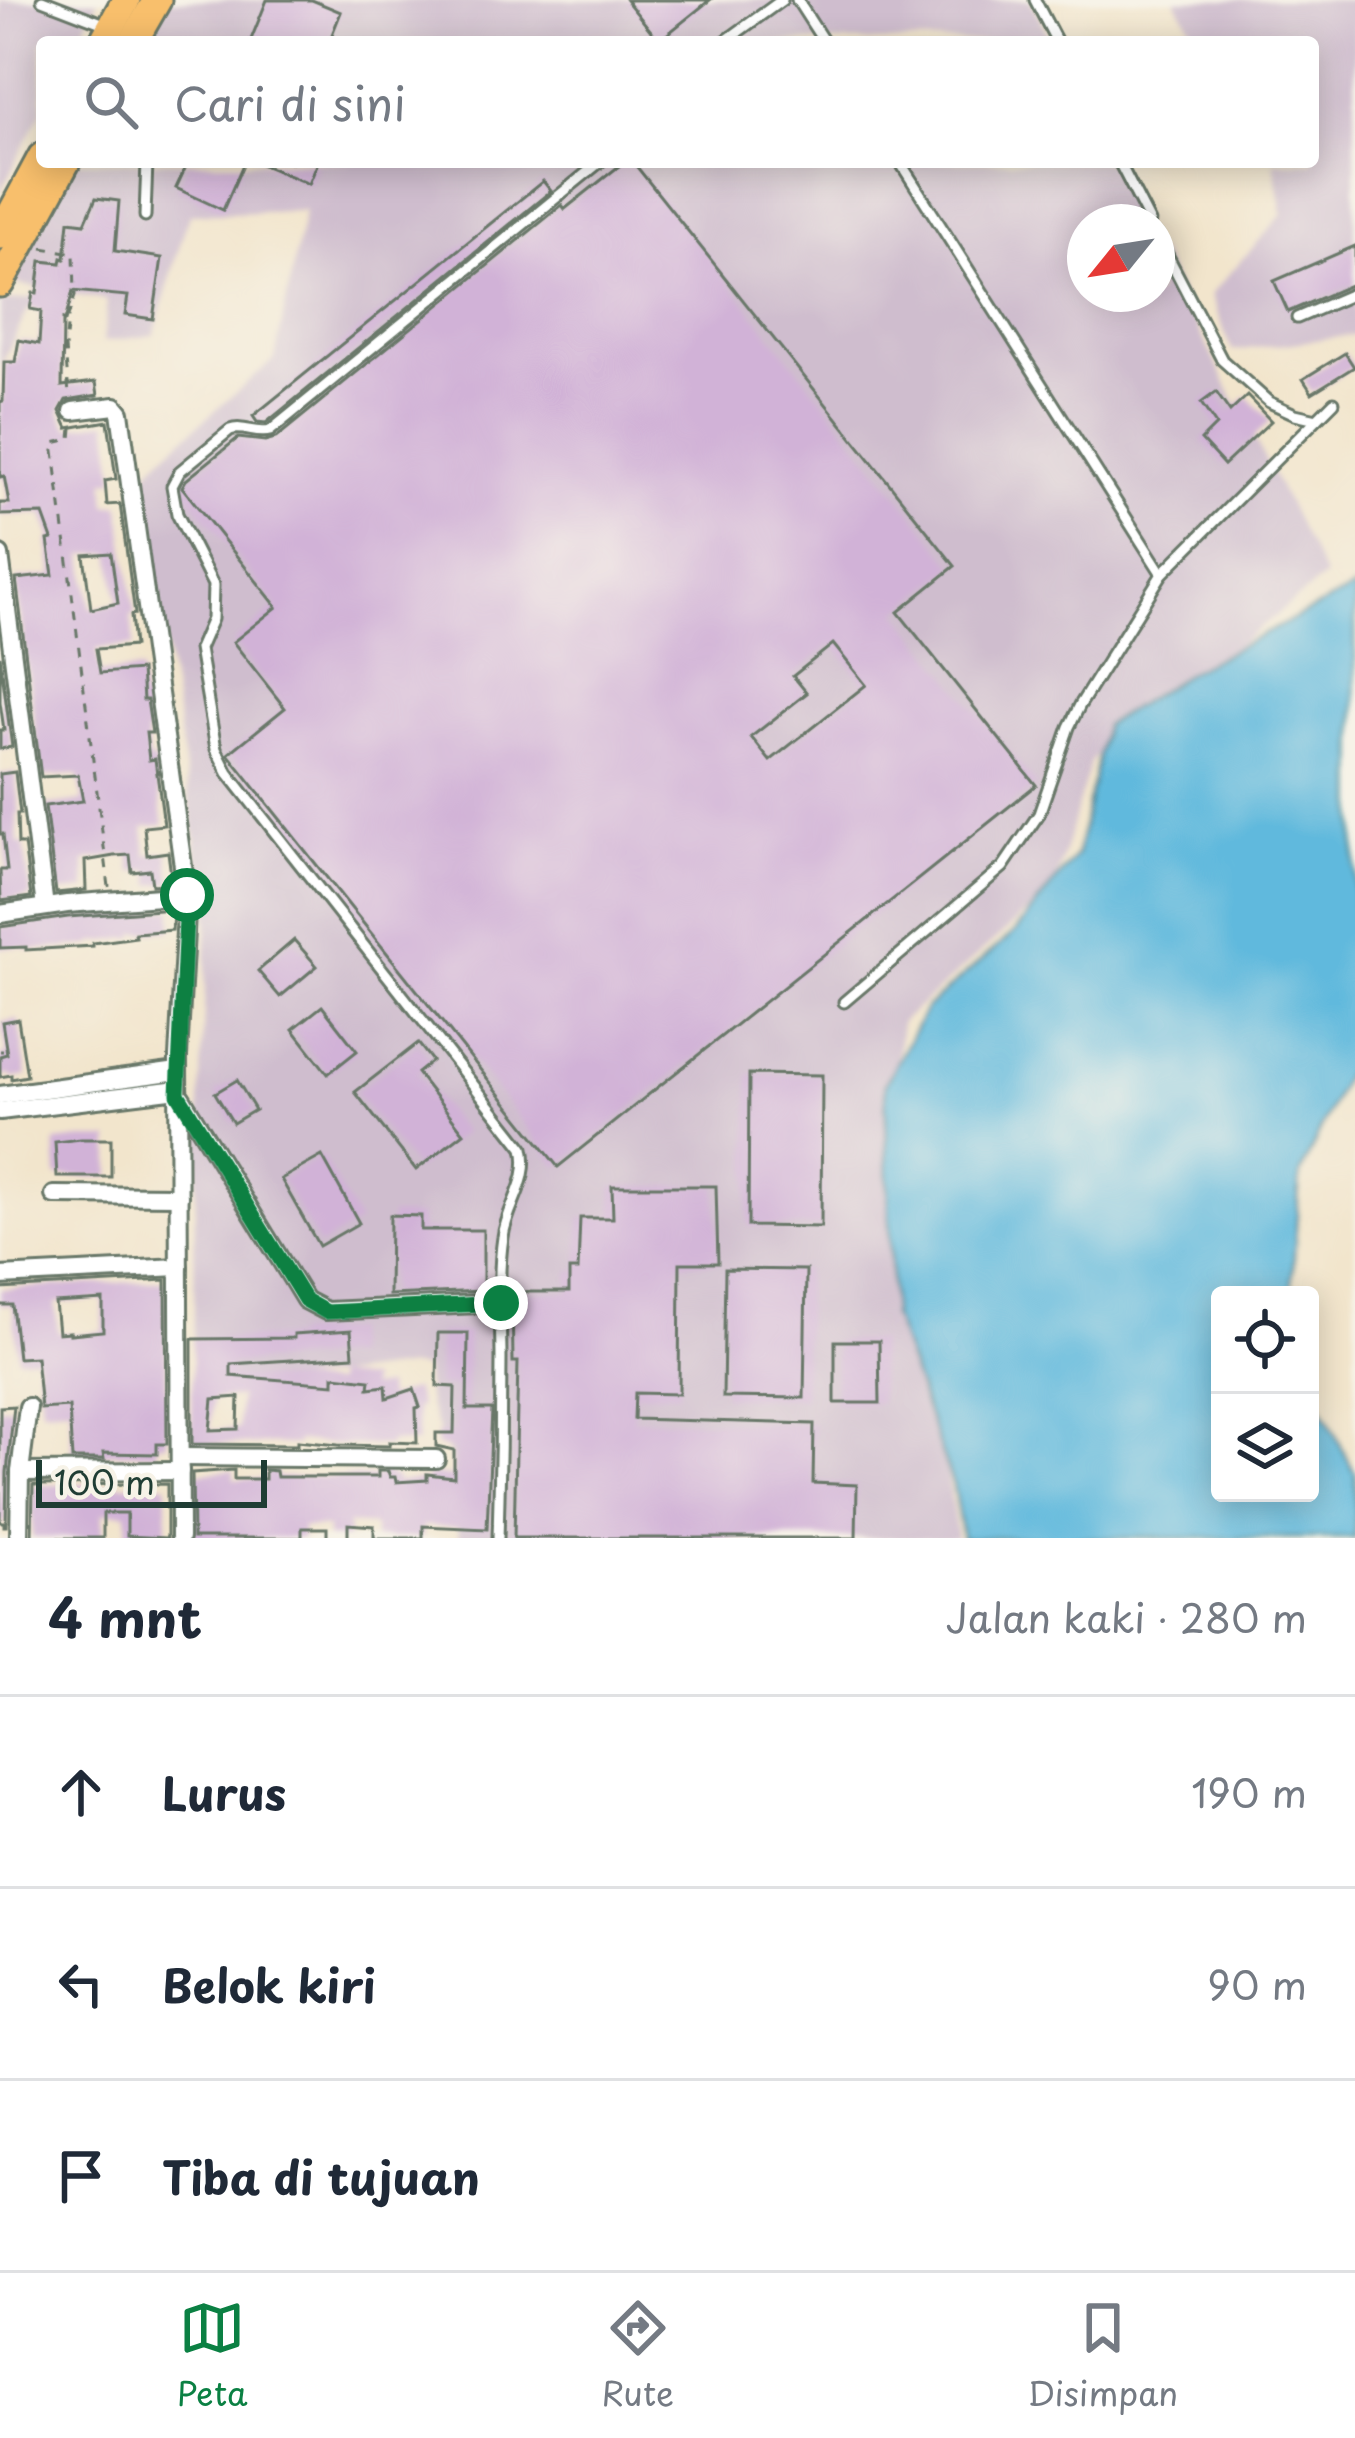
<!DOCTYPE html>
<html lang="id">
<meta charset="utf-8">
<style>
body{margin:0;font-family:"Playpen Sans",sans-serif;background:#f6f6f7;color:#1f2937}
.controls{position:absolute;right:36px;bottom:36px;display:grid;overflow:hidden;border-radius:12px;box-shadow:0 6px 30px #0003}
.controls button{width:108px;height:108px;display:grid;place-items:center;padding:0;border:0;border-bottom:3px solid #e0e1e3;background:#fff;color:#1f2937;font:60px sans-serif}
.compass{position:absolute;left:1067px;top:204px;width:108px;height:108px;border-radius:50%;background:#fff;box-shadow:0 6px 30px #0003;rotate:240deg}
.scale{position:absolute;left:36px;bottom:30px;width:231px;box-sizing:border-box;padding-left:12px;border:6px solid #1f3d34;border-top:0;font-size:33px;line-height:42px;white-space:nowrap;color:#1f3d34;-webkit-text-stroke:9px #f7f3e8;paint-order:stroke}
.stop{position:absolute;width:36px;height:36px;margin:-27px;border:9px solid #0b8043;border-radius:50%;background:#fff}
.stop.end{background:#0b8043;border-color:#fff;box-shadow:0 3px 12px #0008}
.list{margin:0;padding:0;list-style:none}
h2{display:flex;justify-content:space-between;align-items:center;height:156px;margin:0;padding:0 48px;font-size:51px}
h2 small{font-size:39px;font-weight:400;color:#747a83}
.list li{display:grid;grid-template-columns:78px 1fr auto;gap:36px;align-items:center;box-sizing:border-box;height:192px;padding:0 48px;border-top:3px solid #e0e1e3}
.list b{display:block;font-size:45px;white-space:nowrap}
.list em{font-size:39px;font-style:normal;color:#747a83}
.icon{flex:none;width:66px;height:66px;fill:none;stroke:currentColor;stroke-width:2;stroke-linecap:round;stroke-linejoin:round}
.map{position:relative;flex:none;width:1355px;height:1538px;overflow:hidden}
.search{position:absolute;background:#fff;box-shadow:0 6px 30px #0003;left:36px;right:36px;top:36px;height:132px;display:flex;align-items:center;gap:30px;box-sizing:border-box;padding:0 42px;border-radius:12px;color:#747a83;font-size:45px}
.sheet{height:732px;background:#fff}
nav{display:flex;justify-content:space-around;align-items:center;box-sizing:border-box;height:168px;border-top:3px solid #e0e1e3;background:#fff;font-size:33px;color:#747a83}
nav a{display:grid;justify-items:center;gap:6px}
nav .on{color:#0b8043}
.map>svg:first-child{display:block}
.industrial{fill:#cfbdce}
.water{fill:#60b9dd;stroke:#407b88;stroke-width:3}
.building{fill:#d1b2d7;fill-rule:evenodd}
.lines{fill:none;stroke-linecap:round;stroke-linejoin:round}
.service-casing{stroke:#697869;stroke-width:15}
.minor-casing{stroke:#697869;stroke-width:22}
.trunk-casing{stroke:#697869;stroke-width:33}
.path{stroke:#697869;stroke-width:3;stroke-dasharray:9 9;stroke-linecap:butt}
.service{stroke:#fff;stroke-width:9}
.minor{stroke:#fff;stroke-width:16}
.trunk{stroke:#f8bf6c;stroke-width:27}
.route{stroke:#0b8043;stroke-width:15}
</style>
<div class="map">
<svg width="1355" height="1538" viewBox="0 0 1355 1538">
<rect width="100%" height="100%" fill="#f7f3e8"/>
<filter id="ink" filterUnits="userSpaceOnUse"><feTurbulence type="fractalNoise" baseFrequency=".00833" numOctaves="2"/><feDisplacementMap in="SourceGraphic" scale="24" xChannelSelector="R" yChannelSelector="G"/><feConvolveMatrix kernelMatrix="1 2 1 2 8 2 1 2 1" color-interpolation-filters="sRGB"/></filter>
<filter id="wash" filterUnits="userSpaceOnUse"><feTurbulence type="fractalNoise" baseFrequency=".004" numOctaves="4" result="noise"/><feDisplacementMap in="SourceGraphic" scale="48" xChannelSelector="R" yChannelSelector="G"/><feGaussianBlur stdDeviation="2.7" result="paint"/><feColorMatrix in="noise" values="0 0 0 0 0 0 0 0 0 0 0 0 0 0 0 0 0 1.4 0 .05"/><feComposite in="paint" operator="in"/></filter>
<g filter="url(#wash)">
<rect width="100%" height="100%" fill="#f2e5cc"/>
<g class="industrial">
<polygon points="0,0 98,0 77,42 42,42 42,111 0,193"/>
<polygon points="161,0 1030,0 1052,42 137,42"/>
<polygon points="1175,0 1355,0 1355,335 1232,351 1210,295 1283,214 1274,162 1313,162 1313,42 1201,42"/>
<polygon points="71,162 1113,162 1143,222 1085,222 1085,294 1157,294 1157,248 1325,577 1091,760 1053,890 901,1022 890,1124 894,1320 947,1473 957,1538 459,1538 451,1460 428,1406 424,1369 411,1367 292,1382 193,1384 195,1212 208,920 140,481 159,459 275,359 304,211 189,214 154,335 103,342 107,301 6,282"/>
<polygon points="34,298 0,367 0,302"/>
</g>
<polygon class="water" points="1355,588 1355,1053 1300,1175 1291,1295 1220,1295 1220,1493 1310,1493 1310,1367 1321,1407 1355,1473 1355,1538 962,1538 953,1485 892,1315 885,1084 926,1008 1016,931 1077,854 1105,725 1189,672"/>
<g id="blocks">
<g class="building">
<polygon points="267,0 312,0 341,12 329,42 250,42"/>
<polygon points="626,0 710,0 659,41"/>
<polygon points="188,162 244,162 223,210 176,188"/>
<polygon points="256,162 318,162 309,184"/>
<path d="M624,162H633L955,566L898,612L1036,785L558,1167L228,754L285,708L233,642L277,607L182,487L186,480L238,438L265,441L276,438L562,205L565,209ZM833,644L866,685L770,761L751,737L807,693L793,676Z"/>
<polygon points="543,181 551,191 266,423 257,422 253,416"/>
<path d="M96,198L119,201L115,251L162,258L153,319L125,315L128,296L73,291L65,321L63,320L62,386L96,382L98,395L66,400L60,411L68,428L108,421L116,479L105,481L107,505L120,504L135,614L131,615L134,646L96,649L100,673L141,670L143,700H147L152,733H146L149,760L155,759L164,825L144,827L147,855L168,852L172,883L152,885L150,870L132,872L130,855L114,856L85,861L86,890L56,893L45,806L83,801L78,775L41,777L16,579L53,575L48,540L52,539L43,514L0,515V503H9L4,476L0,477V402L3,401L4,362H15L19,340L39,344L41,311L30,309L33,293H37L41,261L61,263L62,258L65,259L69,221L85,223ZM111,553L118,603L91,609L84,555Z"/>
<polygon points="1355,246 1355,283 1288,312 1274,281"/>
<polygon points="1345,353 1354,367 1312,393 1303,379"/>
<polygon points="1216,392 1230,412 1247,396 1271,421 1224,465 1201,440 1216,425 1201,403"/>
<polygon points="0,656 12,747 0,749 0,730 4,730 0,702"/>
<polygon points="15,772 20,814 17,814 18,844 24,844 31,897 1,901 0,870 7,870 3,834 0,834 0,774"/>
<polygon points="173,909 172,930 135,933 136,937 93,943 93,946 26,950 26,947 0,948 0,927 68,917"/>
<polygon points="294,940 317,966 280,997 258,971"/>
<polygon points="322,1006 357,1051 328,1074 293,1029"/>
<polygon points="18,1019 27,1076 11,1079 11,1075 0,1077 0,1056 7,1054 2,1022"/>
<polygon points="418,1043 432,1061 417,1073 464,1133 416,1170 355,1092"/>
<polygon points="749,1074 822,1075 821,1227 748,1226"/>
<polygon points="237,1080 255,1110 233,1123 215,1093"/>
<polygon points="81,1139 111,1139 111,1177 57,1177 55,1142"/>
<polygon points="322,1156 359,1223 319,1246 281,1179"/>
<polygon points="612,1186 716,1186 718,1263 680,1263 679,1394 635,1393 634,1419 814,1424 813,1483 857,1485 856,1538 514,1538 518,1362 513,1362 512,1292 569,1292 569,1270 578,1270 580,1218 613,1218"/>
<polygon points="390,1215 421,1216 421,1230 483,1230 483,1291 389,1295"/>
<polygon points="725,1269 806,1270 804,1398 723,1397"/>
<path d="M166,1280L167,1444H157V1454L103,1453L104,1459H72L69,1407L41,1409L36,1357L18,1358L12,1305H0V1289ZM103,1300V1331L70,1334V1332L58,1333L55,1303Z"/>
<path d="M351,1330L353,1356L231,1364V1376L334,1384V1376L370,1380L369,1388L386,1386L387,1398L414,1389L420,1407L416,1408L417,1443L389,1442V1446L338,1445L297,1441V1445L192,1444V1339L294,1338V1334ZM239,1397L238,1429L210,1430L213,1399Z"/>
<polygon points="438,1333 468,1333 467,1409 492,1409 487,1529 423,1526 423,1538 374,1538 374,1526 348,1524 348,1538 327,1538 327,1528 302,1528 302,1538 193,1538 192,1473 234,1470 234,1479 265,1479 265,1470 276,1471 277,1477 378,1477 378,1471 388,1471 390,1477 395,1477 396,1482 427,1480 427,1474 454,1477 454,1450 436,1446 436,1433 454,1433 455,1387 437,1386"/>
<polygon points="835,1341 879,1341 880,1403 835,1403"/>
<polygon points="14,1406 7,1472 6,1526 4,1526 4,1522 0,1522 0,1407"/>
<polygon points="167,1484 167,1538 127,1536 127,1513 103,1513 103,1538 32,1538 33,1485"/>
</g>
</g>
</g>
<g filter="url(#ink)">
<use href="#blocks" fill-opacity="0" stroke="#697869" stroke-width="3"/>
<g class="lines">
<g class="service-casing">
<g id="service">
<polyline points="42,0 107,25"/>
<polyline points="797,0 824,42"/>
<polyline points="1035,0 1057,42"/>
<polyline points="724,42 782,0"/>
<polyline points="900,162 1162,574"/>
<polyline points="1119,162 1150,222"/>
<polyline points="145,216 147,162"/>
<polyline points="1157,235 1222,360 1269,402 1295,414 1317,419"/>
<polyline points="1297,318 1355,293"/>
<polyline points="844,1002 1003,867 1039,814 1069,727 1080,705 1162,574 1334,402"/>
<path d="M498,1538C500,1478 501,1419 501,1359C501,1319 497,1277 503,1237C507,1205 531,1181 523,1148L228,773L216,749L199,649L212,619L213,585L177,514L172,486L180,471L230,430C243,425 256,435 270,431L600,162"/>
</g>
</g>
<g class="minor-casing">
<g id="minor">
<polyline points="73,411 115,406 120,412 187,895 178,1057 180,1538"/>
<polyline points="0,555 45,907"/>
<polyline points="0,914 67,904 187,895"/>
<polyline points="0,1095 178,1071"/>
<polyline points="181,1097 305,1300 326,1311 501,1303"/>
<polyline points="0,1111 178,1089"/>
<polyline points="54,1195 179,1196"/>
<polyline points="0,1276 179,1267"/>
<polyline points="180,1457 436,1459"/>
<polyline points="20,1472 180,1471"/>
<polyline points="19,1538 20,1472 28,1407"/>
</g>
</g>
<g class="trunk-casing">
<g id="trunk">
<polyline points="103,42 126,0"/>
<polyline points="133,42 157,0"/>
<polyline points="0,235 42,157"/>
<polyline points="0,283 66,162"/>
</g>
</g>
<g class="path">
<polyline points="42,248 74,253 75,296 68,317 65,348 69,395"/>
<polyline points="72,428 71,439 53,443 109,887"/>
<polyline points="0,1051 3,1051"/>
</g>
<use href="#service" class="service"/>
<use href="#minor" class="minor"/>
<use href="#trunk" class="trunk"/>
</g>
</g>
<g class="lines" filter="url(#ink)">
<polyline class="route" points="187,895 178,1094 305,1300 326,1312 501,1303"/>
</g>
</svg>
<div class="controls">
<button><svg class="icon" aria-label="locate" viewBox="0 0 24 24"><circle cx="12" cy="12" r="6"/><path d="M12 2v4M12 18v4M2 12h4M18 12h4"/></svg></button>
<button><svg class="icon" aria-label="layers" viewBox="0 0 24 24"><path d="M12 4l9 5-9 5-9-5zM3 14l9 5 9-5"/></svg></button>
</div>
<svg class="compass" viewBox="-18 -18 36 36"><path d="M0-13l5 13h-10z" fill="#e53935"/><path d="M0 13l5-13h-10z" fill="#747a83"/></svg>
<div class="scale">100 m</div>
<div class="stop" style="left:187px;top:895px"></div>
<div class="stop end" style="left:501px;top:1303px"></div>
<div class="search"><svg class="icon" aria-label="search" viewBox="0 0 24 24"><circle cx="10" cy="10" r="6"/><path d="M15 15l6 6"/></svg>Cari di sini</div>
</div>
<section class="sheet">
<h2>4 mnt<small>Jalan kaki · 280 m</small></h2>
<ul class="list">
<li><svg class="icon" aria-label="ahead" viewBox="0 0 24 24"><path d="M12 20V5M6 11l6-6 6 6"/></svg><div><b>Lurus</b></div><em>190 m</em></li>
<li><svg class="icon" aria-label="left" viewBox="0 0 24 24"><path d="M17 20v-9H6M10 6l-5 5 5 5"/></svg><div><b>Belok kiri</b></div><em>90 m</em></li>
<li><svg class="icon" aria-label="arrive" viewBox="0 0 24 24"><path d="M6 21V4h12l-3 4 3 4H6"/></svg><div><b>Tiba di tujuan</b></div></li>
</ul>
</section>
<nav>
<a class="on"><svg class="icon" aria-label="map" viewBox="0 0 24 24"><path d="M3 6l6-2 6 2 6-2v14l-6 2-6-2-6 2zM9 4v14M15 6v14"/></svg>Peta</a>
<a><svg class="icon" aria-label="directions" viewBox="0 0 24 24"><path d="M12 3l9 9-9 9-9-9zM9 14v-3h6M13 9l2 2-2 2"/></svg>Rute</a>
<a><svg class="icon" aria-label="saved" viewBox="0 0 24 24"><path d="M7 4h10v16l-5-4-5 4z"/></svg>Disimpan</a>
</nav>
